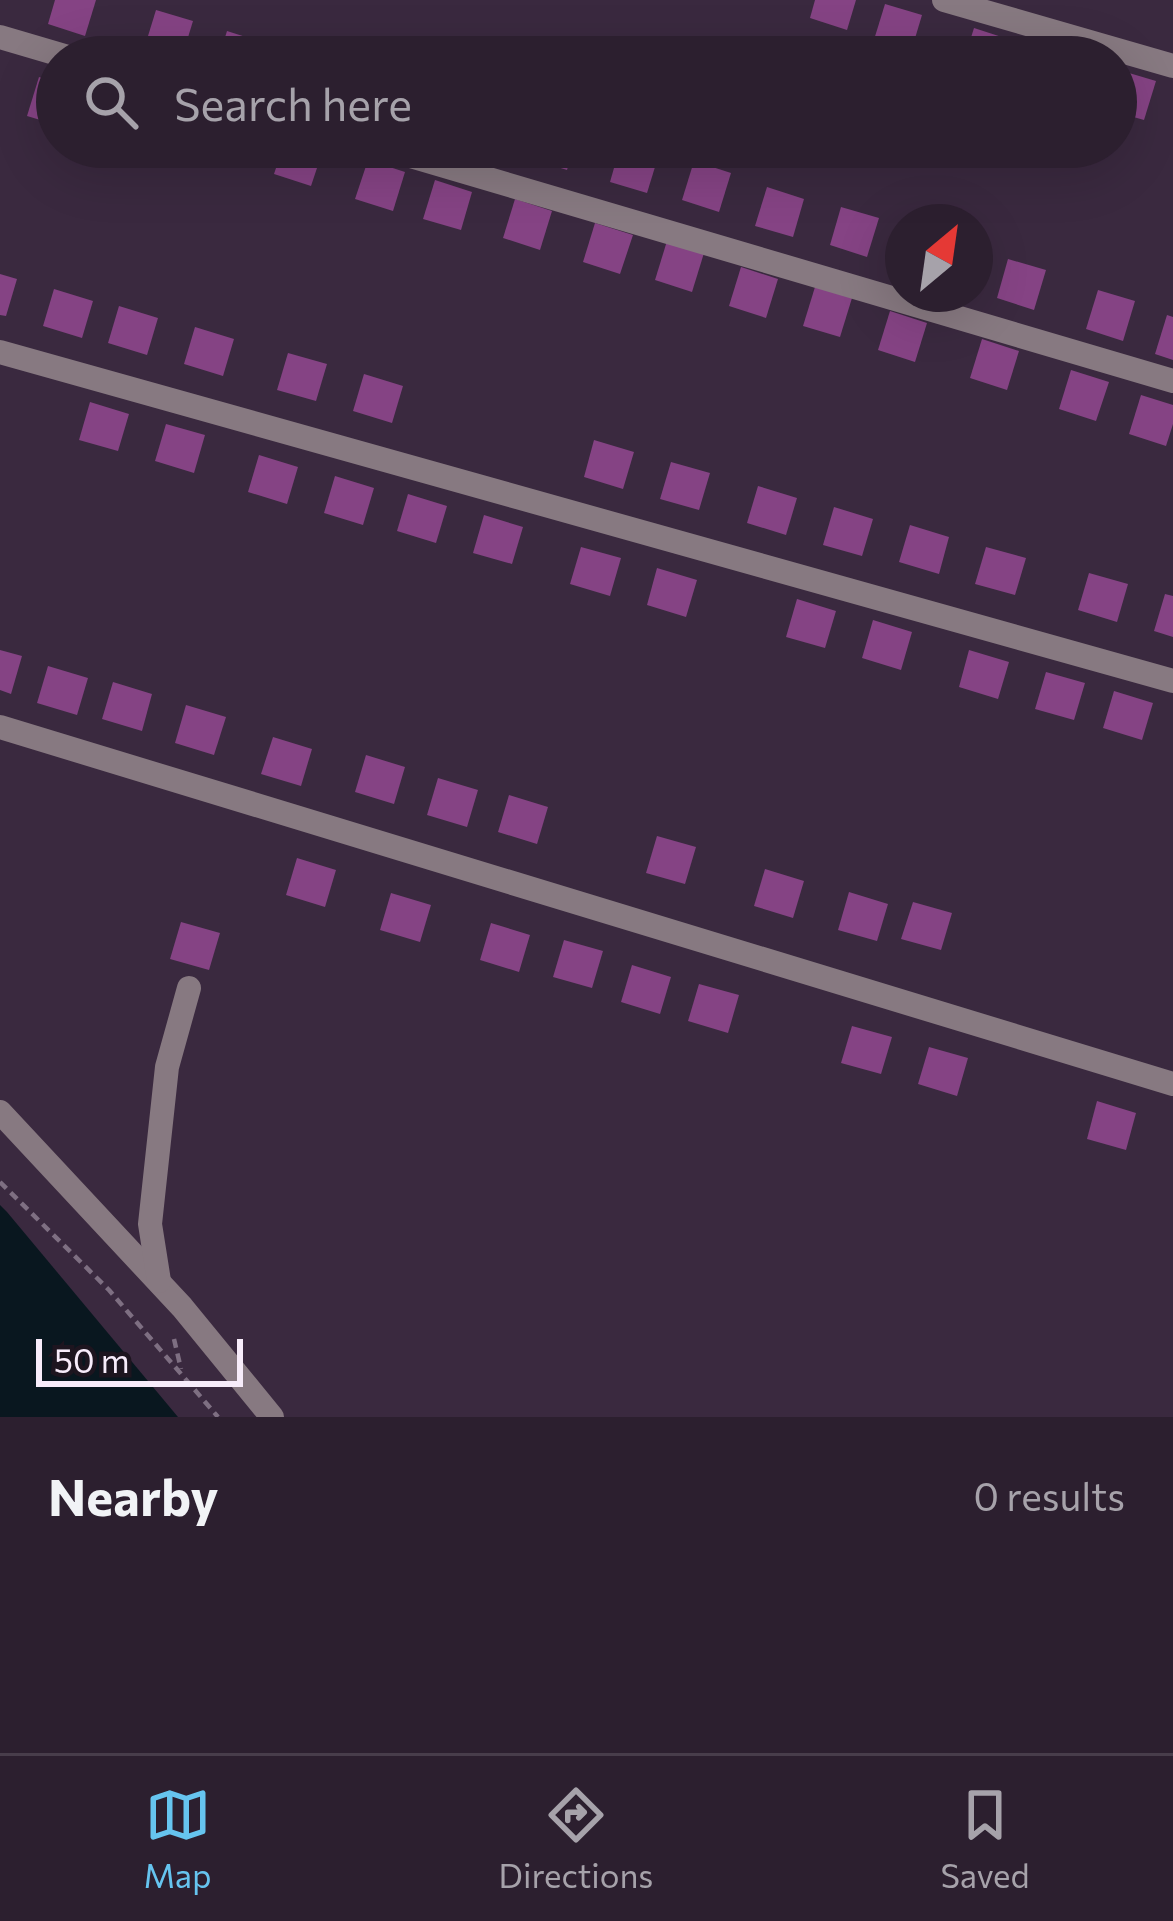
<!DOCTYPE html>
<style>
body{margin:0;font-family:Commissioner,sans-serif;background:#382c3b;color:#f1f3f6}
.compass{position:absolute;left:885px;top:204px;width:108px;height:108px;border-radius:50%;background:#2c1f2f;box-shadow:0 12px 48px #0002;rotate:29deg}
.scale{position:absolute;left:36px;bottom:30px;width:207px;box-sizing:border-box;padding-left:12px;border:6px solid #f7ecfa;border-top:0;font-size:33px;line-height:42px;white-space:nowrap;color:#f7ecfa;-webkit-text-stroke:9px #1d151f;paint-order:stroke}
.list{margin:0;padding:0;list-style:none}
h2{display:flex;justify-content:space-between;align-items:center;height:156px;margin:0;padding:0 48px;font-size:51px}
h2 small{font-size:39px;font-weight:400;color:#a6a2aa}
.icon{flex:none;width:66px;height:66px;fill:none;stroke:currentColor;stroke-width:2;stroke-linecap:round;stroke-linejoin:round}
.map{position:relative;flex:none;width:1173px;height:1417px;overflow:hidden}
.search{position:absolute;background:#2c1f2f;box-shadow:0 12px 48px #0002;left:36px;right:36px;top:36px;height:132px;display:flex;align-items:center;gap:30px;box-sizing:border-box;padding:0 42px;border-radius:66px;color:#a6a2aa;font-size:45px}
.sheet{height:336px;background:#2c1f2f}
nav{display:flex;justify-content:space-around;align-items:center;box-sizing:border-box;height:168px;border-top:3px solid #483d4b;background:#2c1f2f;font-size:33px;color:#a6a2aa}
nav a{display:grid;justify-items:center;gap:6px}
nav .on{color:#66c4ef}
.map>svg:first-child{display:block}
.water{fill:#09171f}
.building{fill:#854384}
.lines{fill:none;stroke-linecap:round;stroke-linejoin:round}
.path{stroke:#7e6f82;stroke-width:4.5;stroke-dasharray:9 6;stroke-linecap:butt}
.minor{stroke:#877981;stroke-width:24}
</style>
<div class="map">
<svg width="1173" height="1417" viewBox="0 0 1173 1417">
<rect width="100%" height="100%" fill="#3a293f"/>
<polygon class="water" points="0,1205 7,1212 178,1417 0,1417"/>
<g class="building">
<polygon points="55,0 96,0 85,36 48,24"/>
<polygon points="815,0 856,0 847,30 810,18"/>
<polygon points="885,4 922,15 910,55 873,43"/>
<polygon points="156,10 193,21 182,57 144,49"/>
<polygon points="974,28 1011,40 1006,57 965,57"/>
<polygon points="227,31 265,43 260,57 219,57"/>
<polygon points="1029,45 1064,56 1064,57 1026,57"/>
<polygon points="1119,70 1156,81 1144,120 1116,112"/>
<polygon points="39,77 57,83 57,125 27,116"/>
<polygon points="283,147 324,147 311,186 274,174"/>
<polygon points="533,147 574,147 567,170 529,158"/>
<polygon points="620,147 659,154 647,193 610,182"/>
<polygon points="368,160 405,172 393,211 355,199"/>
<polygon points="694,161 731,173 719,212 682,200"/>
<polygon points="435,180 472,192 461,230 423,219"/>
<polygon points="767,187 804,199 793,237 755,226"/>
<polygon points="515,199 552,211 540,250 503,238"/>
<polygon points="841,207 879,218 867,257 830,245"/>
<polygon points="595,223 633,235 620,274 583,262"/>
<polygon points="667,241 704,253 692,292 655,280"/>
<polygon points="1008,259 1046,270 1034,310 997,298"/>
<polygon points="741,267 778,279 766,318 729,306"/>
<polygon points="0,274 17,279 6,316 0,315"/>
<polygon points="815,287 852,298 840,337 803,326"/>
<polygon points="54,289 93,301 82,338 43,326"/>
<polygon points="1098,290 1135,301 1123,341 1086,329"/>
<polygon points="119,306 158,318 147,355 108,343"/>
<polygon points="890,311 927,323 915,362 878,350"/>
<polygon points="1167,315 1173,317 1173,360 1155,354"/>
<polygon points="195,327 234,339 223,376 184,364"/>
<polygon points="982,339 1019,351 1007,390 970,378"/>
<polygon points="288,353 327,364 316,401 277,390"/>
<polygon points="1071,370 1109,382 1096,421 1059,409"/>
<polygon points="364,374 403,386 392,423 353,411"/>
<polygon points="1141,395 1173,405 1173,424 1166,446 1129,434"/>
<polygon points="90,402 129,414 118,451 79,440"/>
<polygon points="166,424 205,435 194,473 155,461"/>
<polygon points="594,440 634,452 623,489 584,477"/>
<polygon points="259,455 298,467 287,504 248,492"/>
<polygon points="671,462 710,473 699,510 660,499"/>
<polygon points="335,476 374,488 363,525 324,513"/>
<polygon points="758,486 797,498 786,535 747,523"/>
<polygon points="408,494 447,506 436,543 397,531"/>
<polygon points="834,507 873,519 862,556 823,545"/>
<polygon points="484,515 523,527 512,564 473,553"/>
<polygon points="910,525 949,537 939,574 899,562"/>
<polygon points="581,547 621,558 610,596 570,584"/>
<polygon points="986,547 1026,558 1015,595 975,584"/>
<polygon points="657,568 697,580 686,617 647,605"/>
<polygon points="1089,573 1128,584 1117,622 1078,610"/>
<polygon points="1165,594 1173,596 1173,637 1154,631"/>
<polygon points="797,599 836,611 825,648 786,637"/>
<polygon points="873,620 912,632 901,670 862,658"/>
<polygon points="0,650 22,656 11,694 0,690"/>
<polygon points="969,650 1009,662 998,699 959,687"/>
<polygon points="48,666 88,678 77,715 37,703"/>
<polygon points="1046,672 1085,683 1074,720 1035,709"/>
<polygon points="113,682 152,694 142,731 102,719"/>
<polygon points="1114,691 1153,703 1142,740 1103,728"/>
<polygon points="186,705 226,717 214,755 175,743"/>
<polygon points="273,737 312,749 301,786 261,774"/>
<polygon points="366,755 405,767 394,804 355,792"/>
<polygon points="438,778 478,790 467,827 427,815"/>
<polygon points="509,795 548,807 537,844 498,832"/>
<polygon points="657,836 696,847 685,884 646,873"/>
<polygon points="297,858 336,870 325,907 286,895"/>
<polygon points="765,869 804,881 793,918 754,906"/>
<polygon points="849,892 888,904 877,941 838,930"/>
<polygon points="391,893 431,905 420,942 380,930"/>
<polygon points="913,902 952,913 941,950 901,939"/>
<polygon points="181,922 220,933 209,970 170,959"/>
<polygon points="491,923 530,935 519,972 480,960"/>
<polygon points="564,940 603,951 592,988 553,977"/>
<polygon points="632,965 671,977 660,1014 621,1002"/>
<polygon points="699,984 739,995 728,1033 688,1021"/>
<polygon points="852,1026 892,1037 881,1074 841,1063"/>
<polygon points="929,1047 968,1058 957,1096 918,1084"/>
<polygon points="1097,1101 1136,1113 1126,1150 1087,1139"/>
</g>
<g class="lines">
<g class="path">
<polyline points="0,1182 109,1290 218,1417"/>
<polyline points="174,1339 181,1369"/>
</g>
<g class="minor">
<polyline points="944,0 1173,66"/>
<polyline points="0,37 68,57"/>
<polyline points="380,147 1173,381"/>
<polyline points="0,352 1173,681"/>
<polyline points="0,727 1173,1084"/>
<polyline points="0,1112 182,1307 272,1417"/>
<polyline points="159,1281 150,1224 167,1067 189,988"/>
</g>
</g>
</svg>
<svg class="compass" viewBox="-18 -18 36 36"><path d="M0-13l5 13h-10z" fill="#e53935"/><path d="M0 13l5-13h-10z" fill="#a6a2aa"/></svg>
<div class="scale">50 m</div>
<div class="search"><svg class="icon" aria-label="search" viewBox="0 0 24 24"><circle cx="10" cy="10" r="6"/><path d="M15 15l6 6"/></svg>Search here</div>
</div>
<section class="sheet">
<h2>Nearby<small>0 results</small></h2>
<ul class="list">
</ul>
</section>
<nav>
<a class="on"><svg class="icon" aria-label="map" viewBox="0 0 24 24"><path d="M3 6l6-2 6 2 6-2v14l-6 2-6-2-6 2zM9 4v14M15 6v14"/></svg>Map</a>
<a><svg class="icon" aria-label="directions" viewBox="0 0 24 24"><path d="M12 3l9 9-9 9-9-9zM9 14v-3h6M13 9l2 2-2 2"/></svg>Directions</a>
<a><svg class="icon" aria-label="saved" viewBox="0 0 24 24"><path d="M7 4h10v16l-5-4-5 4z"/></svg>Saved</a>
</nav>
